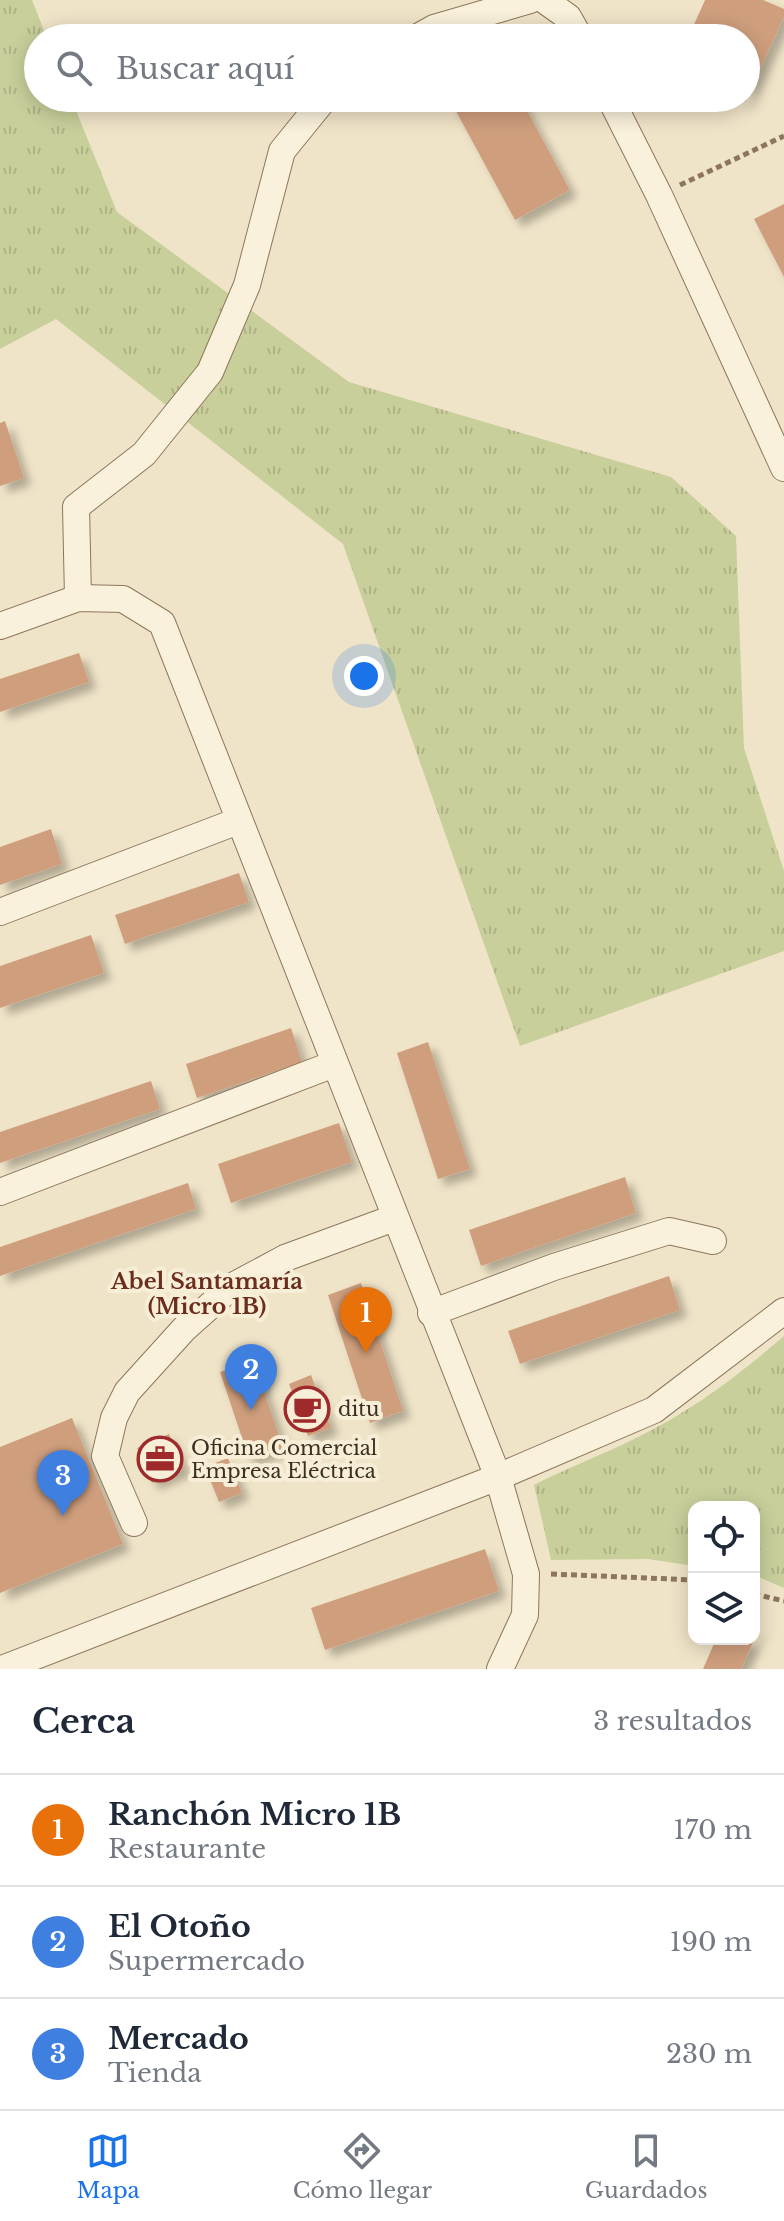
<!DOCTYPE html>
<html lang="es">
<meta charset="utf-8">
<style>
body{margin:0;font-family:"Libre Baskerville",serif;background:#f2f2f3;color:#1f2937}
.controls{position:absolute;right:24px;bottom:24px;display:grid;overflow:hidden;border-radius:16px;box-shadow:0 4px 20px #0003}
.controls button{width:72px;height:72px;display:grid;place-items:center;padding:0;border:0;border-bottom:2px solid #e0e1e3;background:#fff;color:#1f2937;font:40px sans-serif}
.you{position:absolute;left:364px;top:676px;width:28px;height:28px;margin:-20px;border:6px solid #fff;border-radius:50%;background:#1a73e8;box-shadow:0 0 0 12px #1a73e833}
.badge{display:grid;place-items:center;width:52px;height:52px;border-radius:50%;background:#1a73e8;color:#fff;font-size:26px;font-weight:700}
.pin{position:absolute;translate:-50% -66px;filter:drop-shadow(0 2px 4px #0008)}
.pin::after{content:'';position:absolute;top:42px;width:28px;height:24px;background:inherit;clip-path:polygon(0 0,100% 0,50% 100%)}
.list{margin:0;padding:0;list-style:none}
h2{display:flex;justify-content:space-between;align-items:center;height:104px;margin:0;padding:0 32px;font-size:34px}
h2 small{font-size:26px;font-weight:400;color:#747a83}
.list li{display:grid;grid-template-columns:52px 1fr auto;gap:24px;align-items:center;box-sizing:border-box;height:112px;padding:0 32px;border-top:2px solid #e0e1e3}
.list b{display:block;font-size:30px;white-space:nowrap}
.list p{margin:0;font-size:26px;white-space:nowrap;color:#747a83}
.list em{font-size:26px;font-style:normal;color:#747a83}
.icon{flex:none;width:44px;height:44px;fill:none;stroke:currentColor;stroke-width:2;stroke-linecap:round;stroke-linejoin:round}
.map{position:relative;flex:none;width:784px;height:1669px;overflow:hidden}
.search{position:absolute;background:#fff;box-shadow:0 4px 20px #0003;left:24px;right:24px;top:24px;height:88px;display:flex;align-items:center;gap:20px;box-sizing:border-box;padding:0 28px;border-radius:44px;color:#747a83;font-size:30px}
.sheet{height:440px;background:#fff}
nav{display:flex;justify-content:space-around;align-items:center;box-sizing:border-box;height:112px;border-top:2px solid #e0e1e3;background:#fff;font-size:22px;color:#747a83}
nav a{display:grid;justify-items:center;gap:4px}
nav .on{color:#1a73e8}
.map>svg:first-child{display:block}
.grass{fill:url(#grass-tufts)}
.building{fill:#cf9f7d;filter:url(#shadow)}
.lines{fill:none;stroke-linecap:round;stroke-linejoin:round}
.minor-casing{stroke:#8d765c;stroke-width:28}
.path{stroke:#8d765c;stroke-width:5;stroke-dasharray:6 4;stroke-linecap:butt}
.minor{stroke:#faf1dc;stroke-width:26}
.labels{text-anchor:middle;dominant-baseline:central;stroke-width:8;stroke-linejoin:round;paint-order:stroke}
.poi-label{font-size:20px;fill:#3d2e20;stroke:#f7eed8;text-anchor:start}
.neighbourhood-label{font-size:22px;font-weight:bold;fill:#6b2e1e;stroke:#f7eed8}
</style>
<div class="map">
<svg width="784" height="1669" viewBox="0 0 784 1669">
<defs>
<pattern id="grass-tufts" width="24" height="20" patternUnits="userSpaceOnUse" patternTransform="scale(2)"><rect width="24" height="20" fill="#c9cf9b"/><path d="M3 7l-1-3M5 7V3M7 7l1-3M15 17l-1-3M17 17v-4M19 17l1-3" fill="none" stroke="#aeb285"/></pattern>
<filter id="shadow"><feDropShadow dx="7" dy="7" stdDeviation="4" flood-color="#0004"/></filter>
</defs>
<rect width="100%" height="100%" fill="#f0e4c8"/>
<g class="grass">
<polygon points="0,0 32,0 47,38 38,38 38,98 71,98 117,212 349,382 671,477 736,536 744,748 784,871 784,951 520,1046 343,544 56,319 0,349"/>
<path d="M784,1336V1588L754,1575V1507H694V1566L648,1559L551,1560L534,1485C567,1468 602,1455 636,1438C690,1412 739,1375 784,1336Z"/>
</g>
<g class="building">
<polygon points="705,0 763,0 784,9 784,17 745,102 737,98 746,98 746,38 688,38"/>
<polygon points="459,98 520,98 570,190 515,220 451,102"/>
<polygon points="784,204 784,277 754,219"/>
<polygon points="5,421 24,478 0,486 0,423"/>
<polygon points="79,653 89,682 0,712 0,679"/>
<polygon points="51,829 62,864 0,885 0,847"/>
<polygon points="239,873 249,902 125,944 115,915"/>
<polygon points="91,935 104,973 0,1008 0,966"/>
<polygon points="291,1028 302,1062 197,1098 186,1064"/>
<polygon points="428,1042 470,1169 438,1179 397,1053"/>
<polygon points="151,1081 160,1109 0,1163 0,1132"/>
<polygon points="339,1123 352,1162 231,1203 218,1164"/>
<polygon points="625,1177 636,1213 481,1266 469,1230"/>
<polygon points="188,1183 196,1209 0,1276 0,1247"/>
<polygon points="669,1276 680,1310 520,1364 508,1331"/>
<polygon points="361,1283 403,1411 370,1423 328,1295"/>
<polygon points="254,1361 283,1448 249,1459 220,1372"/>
<polygon points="311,1375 331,1428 308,1436 289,1384"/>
<polygon points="72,1418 123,1544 0,1593 0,1447"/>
<polygon points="169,1434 184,1469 152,1483 137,1448"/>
<polygon points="228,1458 242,1493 219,1502 205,1467"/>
<polygon points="485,1549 499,1591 325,1650 311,1608"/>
<polygon points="754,1629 758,1631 741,1669 703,1669 716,1639 754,1639"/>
</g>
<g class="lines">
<g class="minor-casing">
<g id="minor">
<polyline points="544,0 568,17 580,38"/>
<polyline points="416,38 434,28 530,0"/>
<polyline points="610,98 659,195 784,468"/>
<polyline points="78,598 76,507 144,454 210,372 247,285 282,151 325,98"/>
<polyline points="0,626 78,598 123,599 162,623 498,1477 526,1574 525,1615 500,1669"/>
<polyline points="0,912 238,821"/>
<polyline points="0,1192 334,1064"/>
<polyline points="431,1313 554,1267 669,1231 713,1241"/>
<polyline points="134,1523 105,1456 114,1418 127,1392 184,1329 231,1287 285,1258 394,1218"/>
<polyline points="2,1669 498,1477 654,1410 784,1311"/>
</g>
</g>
<g class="path">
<polyline points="680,185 784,136"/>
<polyline points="551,1574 694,1580"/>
<polyline points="754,1594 784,1601"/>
</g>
<use href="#minor" class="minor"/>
</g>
<defs>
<g id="cafe-ring" transform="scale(2.3)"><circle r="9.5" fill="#f7eed8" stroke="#9e2a2b" stroke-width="1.5"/><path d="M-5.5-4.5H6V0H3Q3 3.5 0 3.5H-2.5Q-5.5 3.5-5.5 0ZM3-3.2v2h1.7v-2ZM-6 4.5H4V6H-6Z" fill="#9e2a2b"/></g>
<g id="office-ring" transform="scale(2.3)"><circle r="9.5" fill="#f7eed8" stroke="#9e2a2b" stroke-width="1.5"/><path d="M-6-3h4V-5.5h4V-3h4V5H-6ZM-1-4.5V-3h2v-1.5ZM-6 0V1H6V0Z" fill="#9e2a2b"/></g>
</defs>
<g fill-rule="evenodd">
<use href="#cafe-ring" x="307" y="1409"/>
<use href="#office-ring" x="160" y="1459"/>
</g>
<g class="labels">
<g class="poi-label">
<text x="338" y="1409">ditu</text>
<text x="191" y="1448">Oficina Comercial<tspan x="191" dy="23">Empresa Eléctrica</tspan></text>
</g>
<g class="neighbourhood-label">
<text x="207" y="1281">Abel Santamaría<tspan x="207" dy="25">(Micro 1B)</tspan></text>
</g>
</g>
</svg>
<div class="controls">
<button><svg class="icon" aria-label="locate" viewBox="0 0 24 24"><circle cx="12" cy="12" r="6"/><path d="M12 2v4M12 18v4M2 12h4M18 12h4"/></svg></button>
<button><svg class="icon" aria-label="layers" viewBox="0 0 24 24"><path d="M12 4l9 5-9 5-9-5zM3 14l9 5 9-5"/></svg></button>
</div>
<div class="you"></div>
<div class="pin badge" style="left:366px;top:1353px;background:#e8710a">1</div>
<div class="pin badge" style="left:251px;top:1410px;background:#3f7fe0">2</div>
<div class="pin badge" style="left:63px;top:1516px;background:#3f7fe0">3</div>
<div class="search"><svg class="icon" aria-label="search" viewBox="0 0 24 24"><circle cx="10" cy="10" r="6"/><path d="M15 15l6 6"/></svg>Buscar aquí</div>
</div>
<section class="sheet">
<h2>Cerca<small>3 resultados</small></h2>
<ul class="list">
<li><span class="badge" style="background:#e8710a">1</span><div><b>Ranchón Micro 1B</b><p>Restaurante</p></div><em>170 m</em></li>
<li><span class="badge" style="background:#3f7fe0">2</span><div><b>El Otoño</b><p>Supermercado</p></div><em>190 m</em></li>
<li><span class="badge" style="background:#3f7fe0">3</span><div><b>Mercado</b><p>Tienda</p></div><em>230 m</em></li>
</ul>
</section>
<nav>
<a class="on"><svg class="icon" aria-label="map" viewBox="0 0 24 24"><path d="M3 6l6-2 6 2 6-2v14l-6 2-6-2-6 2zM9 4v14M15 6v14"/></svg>Mapa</a>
<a><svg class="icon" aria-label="directions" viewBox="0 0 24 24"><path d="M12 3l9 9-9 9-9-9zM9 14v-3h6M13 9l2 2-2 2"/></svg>Cómo llegar</a>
<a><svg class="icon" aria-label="saved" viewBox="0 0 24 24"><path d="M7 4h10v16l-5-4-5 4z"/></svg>Guardados</a>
</nav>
